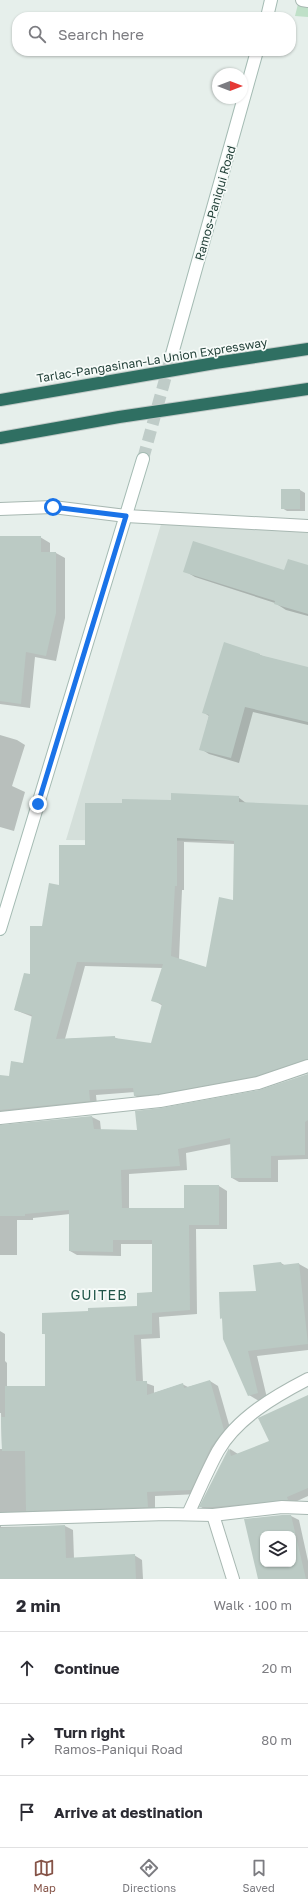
<!DOCTYPE html>
<meta charset="utf-8">
<style>
body{margin:0;font-family:"Golos Text",sans-serif;background:#f2f2f3;color:#2b2b33}
.controls{position:absolute;right:12px;bottom:12px;display:grid;overflow:hidden;border-radius:8px;box-shadow:0 1px 3px #0004}
.controls button{width:36px;height:36px;display:grid;place-items:center;padding:0;border:0;border-bottom:1px solid #e1e1e2;background:#fff;color:#2b2b33;font:20px sans-serif}
.compass{position:absolute;left:212px;top:68px;width:36px;height:36px;border-radius:50%;background:#fff;box-shadow:0 1px 3px #0004;rotate:90deg}
.stop{position:absolute;width:12px;height:12px;margin:-9px;border:3px solid #1a73e8;border-radius:50%;background:#fff}
.stop.end{background:#1a73e8;border-color:#fff;box-shadow:0 1px 4px #0008}
.list{margin:0;padding:0;list-style:none}
h2{display:flex;justify-content:space-between;align-items:center;height:52px;margin:0;padding:0 16px;font-size:17px}
h2 small{font-size:13px;font-weight:400;color:#7c7c81}
.list li{display:grid;grid-template-columns:26px 1fr auto;gap:12px;align-items:center;box-sizing:border-box;height:72px;padding:0 16px;border-top:1px solid #e1e1e2}
.list b{display:block;font-size:15px;white-space:nowrap}
.list p{margin:0;font-size:13px;white-space:nowrap;color:#7c7c81}
.list em{font-size:13px;font-style:normal;color:#7c7c81}
.icon{flex:none;width:22px;height:22px;fill:none;stroke:currentColor;stroke-width:2;stroke-linecap:round;stroke-linejoin:round}
.map{position:relative;flex:none;width:308px;height:1579px;overflow:hidden}
.search{position:absolute;background:#fff;box-shadow:0 1px 3px #0004;left:12px;right:12px;top:12px;height:44px;display:flex;align-items:center;gap:10px;box-sizing:border-box;padding:0 14px;border-radius:16px;color:#7c7c81;font-size:15px}
.sheet{height:268px;background:#fff}
nav{display:flex;justify-content:space-around;align-items:center;box-sizing:border-box;height:56px;border-top:1px solid #e1e1e2;background:#fff;font-size:11px;color:#7c7c81}
nav a{display:grid;justify-items:center;gap:2px}
nav .on{color:#855347}
.map>svg:first-child{display:block}
.built{fill:#d4dfda}
.green{fill:#bfe0c8}
.shadow{fill:#0003;fill-rule:evenodd}
.building{fill:#bbcac4;fill-rule:evenodd}
.lines{fill:none;stroke-linecap:round;stroke-linejoin:round}
.secondary-tunnel{stroke:#bfccc8;stroke-width:12;stroke-dasharray:12 6;stroke-linecap:butt}
.service-casing{stroke:#a8b8b2;stroke-width:14}
.minor-casing{stroke:#a8b8b2;stroke-width:14}
.secondary-casing{stroke:#a4bbb3;stroke-width:14}
.motorway-casing{stroke:#c2cac8;stroke-width:14}
.service{stroke:#fff;stroke-width:12}
.minor{stroke:#fff;stroke-width:12}
.secondary{stroke:#fff;stroke-width:12}
.motorway{stroke:#2f6f62;stroke-width:12}
.route{stroke:#1a73e8;stroke-width:5}
.labels{text-anchor:middle;dominant-baseline:central;stroke-width:3.5;stroke-linejoin:round;paint-order:stroke}
.street-label{font-size:12px;fill:#24423a;stroke:#f7fbf9}
.quarter-label{font-size:14px;letter-spacing:1px;fill:#1f5548;stroke:#f7fbf9}
</style>
<div class="map">
<svg width="308" height="1579" viewBox="0 0 308 1579">
<rect width="100%" height="100%" fill="#e6efeb"/>
<polygon class="built" points="162,521 308,529 308,844 237,841 66,840"/>
<polygon class="green" points="299,0 308,0 308,17 295,16"/>
<g class="shadow">
<polygon points="300,490 305,493 305,511 287,511 282,508"/>
<polygon points="0,537 40,537 50,543 50,553 56,553 65,558 65,618 56,661 35,657 30,708 0,704"/>
<polygon points="308,566 308,616 286,610 275,603 195,577 185,571 285,571"/>
<polygon points="260,655 265,657 308,668 308,725 253,712 239,763 209,754 201,749 209,716 203,712"/>
<polygon points="0,735 17,740 25,745 12,786 25,792 14,831 0,827"/>
<path d="M238,797L246,803L308,806V1065L264,1080L143,1100L135,1096V1092L96,1095L97,1105L0,1117V1076L10,1077L24,1064L33,1017L15,1010L31,975L43,927L60,886L86,846L123,804ZM184,842L235,844L234,901L207,968L179,959L182,890H184ZM85,966L163,968L153,1000L163,1006L152,1044L120,1040L114,1037L65,1039Z"/>
<polygon points="308,1075 308,1159 278,1160 278,1182 239,1182 232,1178 231,1144 186,1153 187,1170 129,1174 129,1209 185,1209 185,1186 219,1186 227,1191 227,1229 196,1229 197,1314 159,1317 160,1338 141,1339 143,1382 154,1386 154,1393 182,1384 188,1387 210,1381 218,1386 232,1435 199,1494 155,1496 155,1511 1,1520 1,1527 65,1526 73,1530 74,1559 134,1555 142,1560 143,1579 0,1579 0,1449 2,1449 1,1413 0,1413 0,1331 5,1334 5,1361 7,1363 7,1387 46,1387 46,1335 43,1333 89,1312 138,1307 153,1293 153,1244 121,1244 121,1256 77,1255 70,1251 70,1214 33,1218 33,1220 17,1220 17,1255 0,1255 0,1120 2,1126 92,1117 100,1121 101,1130 138,1131 161,1109 261,1091"/>
<polygon points="281,1263 286,1266 299,1264 308,1269 308,1350 257,1356 267,1398 259,1401 249,1395 223,1319 221,1318 257,1292"/>
<polygon points="308,1396 308,1496 295,1502 209,1512 201,1507 230,1449 238,1454 270,1442"/>
<path d="M291,1516L299,1520L308,1561V1579H259L245,1520ZM263,1534H293V1564H263Z"/>
</g>
<g class="building">
<rect x="281" y="489" width="19" height="20"/>
<polygon points="0,536 41,536 41,552 56,552 56,613 46,656 26,652 21,704 0,701"/>
<polygon points="193,541 284,570 288,559 308,565 308,614 274,604 275,601 183,572"/>
<polygon points="224,642 260,654 260,655 308,667 308,722 245,707 231,758 199,750 209,715 202,713"/>
<path d="M171,793L239,796V802L308,805V1059L256,1076L159,1094L134,1096L133,1088L89,1090L90,1101L0,1110V1075L9,1076L11,1061L23,1063L32,1015L14,1010L24,973L30,974V926H42L49,883L59,885V845H85V803H122V799L171,800ZM177,838L234,841L233,900L219,897L206,967L171,956L175,886H177ZM77,962L163,964L151,1001L162,1004L151,1043L115,1038V1036L56,1039Z"/>
<polygon points="308,1074 308,1120 305,1122 305,1155 271,1156 271,1178 231,1178 230,1138 178,1149 180,1166 121,1170 122,1208 184,1208 184,1185 219,1185 219,1225 189,1225 190,1310 152,1313 152,1334 134,1335 136,1381 147,1381 147,1395 183,1383 184,1388 210,1380 224,1430 211,1447 191,1490 147,1492 148,1507 26,1511 25,1451 2,1451 1,1417 5,1417 5,1386 45,1386 45,1334 42,1334 42,1313 88,1311 88,1308 137,1306 137,1293 152,1292 152,1240 113,1240 113,1252 69,1251 69,1210 25,1214 25,1216 0,1216 0,1125 92,1116 94,1129 137,1130 135,1111 161,1108 259,1090"/>
<polygon points="281,1262 282,1265 299,1263 308,1344 248,1351 258,1393 248,1396 223,1339 222,1318 220,1319 219,1292 256,1291 253,1265"/>
<polygon points="308,1395 308,1488 287,1497 288,1500 213,1507 199,1507 229,1448 231,1456 269,1441 258,1418"/>
<path d="M282,1515H291L306,1579H258L244,1519ZM263,1534H293V1564H263Z"/>
<polygon points="65,1525 66,1558 135,1554 136,1579 0,1579 0,1528"/>
</g>
<g class="lines">
<polyline class="secondary-tunnel" points="143,459 172,354"/>
<g class="service-casing">
<polyline id="service" points="302,0 308,1"/>
</g>
<g class="minor-casing">
<g id="minor">
<polyline points="0,509 53,507 126,516 308,526"/>
<polyline points="0,1118 160,1101 258,1083 308,1066"/>
<path d="M188,1514C198,1493 207,1471 218,1451C237,1418 275,1396 308,1379"/>
<polyline points="213,1515 233,1579"/>
<polyline points="0,1519 167,1514 213,1515 282,1507 308,1508"/>
</g>
</g>
<g class="secondary-casing">
<g id="secondary">
<polyline points="267,17 271,0"/>
<polyline points="172,354 257,51"/>
<polyline points="0,929 143,459"/>
</g>
</g>
<g class="motorway-casing">
<g id="motorway">
<polyline points="0,400 215,363 308,349"/>
<polyline points="0,438 119,417 308,389"/>
</g>
</g>
<use href="#service" class="service"/>
<use href="#minor" class="minor"/>
<use href="#secondary" class="secondary"/>
<use href="#motorway" class="motorway"/>
</g>
<g class="lines">
<polyline class="route" points="38,804 126,516 53,507"/>
</g>
<g class="labels">
<g class="street-label">
<text transform="translate(215 203) rotate(-74)">Ramos-Paniqui Road</text>
<text transform="translate(152 360) rotate(-9)">Tarlac-Pangasinan-La Union Expressway</text>
</g>
<g class="quarter-label">
<text x="99" y="1294">GUITEB</text>
</g>
</g>
</svg>
<div class="controls">
<button><svg class="icon" aria-label="layers" viewBox="0 0 24 24"><path d="M12 4l9 5-9 5-9-5zM3 14l9 5 9-5"/></svg></button>
</div>
<svg class="compass" viewBox="-18 -18 36 36"><path d="M0-13l5 13h-10z" fill="#e53935"/><path d="M0 13l5-13h-10z" fill="#7c7c81"/></svg>
<div class="stop" style="left:53px;top:507px"></div>
<div class="stop end" style="left:38px;top:804px"></div>
<div class="search"><svg class="icon" aria-label="search" viewBox="0 0 24 24"><circle cx="10" cy="10" r="6"/><path d="M15 15l6 6"/></svg>Search here</div>
</div>
<section class="sheet">
<h2>2 min<small>Walk · 100 m</small></h2>
<ul class="list">
<li><svg class="icon" aria-label="ahead" viewBox="0 0 24 24"><path d="M12 20V5M6 11l6-6 6 6"/></svg><div><b>Continue</b></div><em>20 m</em></li>
<li><svg class="icon" aria-label="right" viewBox="0 0 24 24"><path d="M7 20v-9h11M14 6l5 5-5 5"/></svg><div><b>Turn right</b><p>Ramos-Paniqui Road</p></div><em>80 m</em></li>
<li><svg class="icon" aria-label="arrive" viewBox="0 0 24 24"><path d="M6 21V4h12l-3 4 3 4H6"/></svg><div><b>Arrive at destination</b></div></li>
</ul>
</section>
<nav>
<a class="on"><svg class="icon" aria-label="map" viewBox="0 0 24 24"><path d="M3 6l6-2 6 2 6-2v14l-6 2-6-2-6 2zM9 4v14M15 6v14"/></svg>Map</a>
<a><svg class="icon" aria-label="directions" viewBox="0 0 24 24"><path d="M12 3l9 9-9 9-9-9zM9 14v-3h6M13 9l2 2-2 2"/></svg>Directions</a>
<a><svg class="icon" aria-label="saved" viewBox="0 0 24 24"><path d="M7 4h10v16l-5-4-5 4z"/></svg>Saved</a>
</nav>
